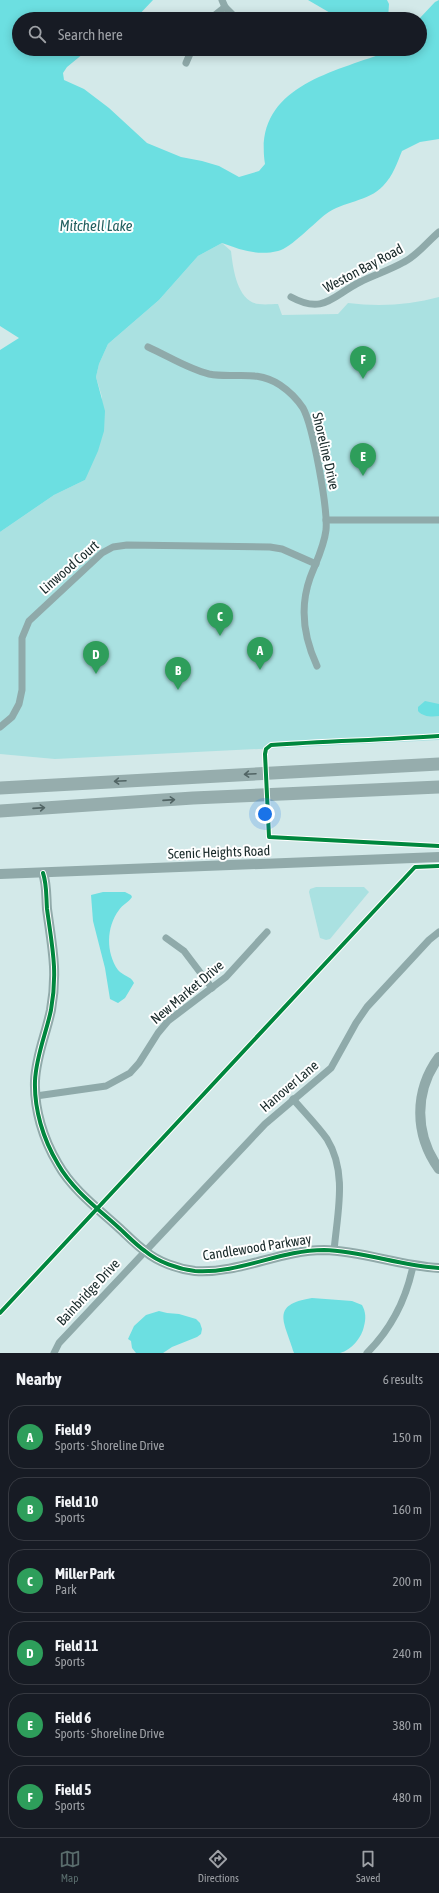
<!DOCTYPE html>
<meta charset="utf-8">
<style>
body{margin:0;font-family:"Asap Condensed",sans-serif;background:#20242c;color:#f1f3f6}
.you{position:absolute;left:265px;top:814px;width:14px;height:14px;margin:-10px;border:3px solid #fff;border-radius:50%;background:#1a73e8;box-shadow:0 0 0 6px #1a73e833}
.badge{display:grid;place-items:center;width:26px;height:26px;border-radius:50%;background:#596c6c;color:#fff;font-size:13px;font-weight:700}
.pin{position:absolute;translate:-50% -33px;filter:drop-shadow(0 1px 2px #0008)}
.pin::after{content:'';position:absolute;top:21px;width:14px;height:12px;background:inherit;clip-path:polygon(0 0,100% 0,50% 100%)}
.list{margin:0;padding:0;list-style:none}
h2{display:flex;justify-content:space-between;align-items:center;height:52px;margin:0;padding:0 16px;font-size:17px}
h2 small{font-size:13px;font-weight:400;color:#9ea1a6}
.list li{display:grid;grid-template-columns:26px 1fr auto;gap:12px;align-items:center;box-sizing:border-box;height:64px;margin:0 8px 8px;padding:0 8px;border:1px solid #363941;border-radius:16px}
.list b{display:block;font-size:15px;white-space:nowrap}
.list p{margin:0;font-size:13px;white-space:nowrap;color:#9ea1a6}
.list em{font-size:13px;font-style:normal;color:#9ea1a6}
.icon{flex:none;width:22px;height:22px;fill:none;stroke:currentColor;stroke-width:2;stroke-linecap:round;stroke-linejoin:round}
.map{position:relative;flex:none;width:439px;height:1353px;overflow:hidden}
.search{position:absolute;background:#171b24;box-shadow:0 2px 10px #0003;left:12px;right:12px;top:12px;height:44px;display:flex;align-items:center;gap:10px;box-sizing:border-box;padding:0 14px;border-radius:22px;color:#9ea1a6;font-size:15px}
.sheet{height:484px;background:#171b24}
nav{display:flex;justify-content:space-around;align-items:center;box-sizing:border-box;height:56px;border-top:1px solid #363941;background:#171b24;font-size:11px;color:#9ea1a6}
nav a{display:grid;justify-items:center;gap:2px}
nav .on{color:#596c6c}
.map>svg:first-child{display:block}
.green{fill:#aae1e1}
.water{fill:#6cdfe1}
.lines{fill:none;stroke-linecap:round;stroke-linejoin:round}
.street{stroke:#8faaaa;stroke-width:7}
.secondary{stroke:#91aaaa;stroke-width:10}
.highway{stroke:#96adad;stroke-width:13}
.cycleway-casing{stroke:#fff;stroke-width:6}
.cycleway{stroke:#00873e;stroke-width:4}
.oneway{stroke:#516464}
.labels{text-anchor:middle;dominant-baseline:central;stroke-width:4;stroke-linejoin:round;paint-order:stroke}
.street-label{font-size:14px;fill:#182929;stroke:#fff}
.water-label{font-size:15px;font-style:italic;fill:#236060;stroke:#fff}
</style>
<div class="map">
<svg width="439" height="1353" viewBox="0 0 439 1353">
<rect width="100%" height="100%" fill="#d3e9e9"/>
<g class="green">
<path d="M222,243L231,251C233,268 237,302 259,304C265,305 272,304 278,304L282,315L338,314L348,303C379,307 410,305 439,297V740L55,759L0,754V532L54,495L85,480L102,397L96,377L99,364L108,344L159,300L198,256Z"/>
<polygon points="316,887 364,887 369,892 330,939 326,940 320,938 309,892 310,889"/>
</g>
<g class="water">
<path d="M0,0H153L135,19H19V49H89L67,67L63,73L64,80L84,89L109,108L147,143L181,157L202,161L219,166L239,177L259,171L265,164C253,88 330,73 384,53L386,49H420V19H419L435,2L439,0V139L420,142L402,151C397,163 393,176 383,186C368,202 343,201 326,214C314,223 291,248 278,251C258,256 241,250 222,243L198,256L159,300L108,344L99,364L96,377L105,411L104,431L98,451L85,480L54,495L0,532V350L19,338L0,326Z"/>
<polygon points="308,0 387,0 389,4 388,19 374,19 372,16 332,14"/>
<path d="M425,701L439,704V716C432,717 423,717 418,711V707Z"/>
<path d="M103,892H125L131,895L132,897C129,902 122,905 119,910C106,927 106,953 118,970C123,976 131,976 134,983L125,998L118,1003L110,999L105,968L93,921L91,895Z"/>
<path d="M312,1298L352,1301L362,1305C366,1312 366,1319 364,1326C362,1337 352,1350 340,1353C332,1353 304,1353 294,1353C285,1322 269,1305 312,1298Z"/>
<polygon points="159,1311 167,1313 179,1314 196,1319 200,1323 202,1329 201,1334 197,1337 172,1347 163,1353 136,1353 132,1348 131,1341 128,1339 134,1326 146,1315"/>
</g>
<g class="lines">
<g class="street">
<polyline points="222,0 225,7 237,19"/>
<polyline points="210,19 225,7"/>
<polyline points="186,63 192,49"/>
<path d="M291,297C324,315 332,296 360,282C374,275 390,270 404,262C418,255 427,242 439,232"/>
<path d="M148,347C168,356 188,369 209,374C234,379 255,369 280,385C289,391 297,399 303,408C313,426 328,509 326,530C324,547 316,562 310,578C299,609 304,638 317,666"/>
<polyline points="326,520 439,520"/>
<polyline points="0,727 12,717 19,704 22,690 22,638 29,621 102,553 113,547 127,545 270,547 282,549 316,564"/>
<polyline points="166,938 184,951 212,988"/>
<polyline points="36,1096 106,1086 130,1073 139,1063 158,1033 168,1021 226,977 267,932"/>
<path d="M293,1099C304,1112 317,1125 327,1139C348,1173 337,1214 334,1251"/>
<polyline points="54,1353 59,1343 265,1124 331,1068 356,1023 367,1007 429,940 439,932"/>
<path d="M367,1353C392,1328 406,1300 413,1266"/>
</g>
<g class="secondary">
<path d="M43,873C47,885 46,896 47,909C52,946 58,971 51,1010C46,1034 36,1056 35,1081C34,1109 43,1139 58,1164C72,1189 97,1208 118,1227C127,1235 135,1244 145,1251C158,1262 178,1269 195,1271C239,1274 280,1250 324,1250C363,1251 400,1266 439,1268"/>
<polyline points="0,874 439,857"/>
<path d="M439,1057C414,1091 414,1134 439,1169"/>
</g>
<g class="highway">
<polyline points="0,788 439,764"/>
<polyline points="0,811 193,798 439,787"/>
</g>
<g class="cycleway-casing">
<g id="cycleway">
<path d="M439,736C383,740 327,741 271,745L266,749L265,754L269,837L439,846"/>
<path d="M43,873C47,885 46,896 47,909C52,946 58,971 51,1010C46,1034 36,1056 35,1081C34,1109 43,1139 58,1164C72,1189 97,1208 118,1227C127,1235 135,1244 145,1251C158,1262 178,1269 195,1271C239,1274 280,1250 324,1250C363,1251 400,1266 439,1268"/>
<polyline points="0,1313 415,867 439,866"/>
</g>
</g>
<use href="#cycleway" class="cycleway"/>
</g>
<defs><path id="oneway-shaft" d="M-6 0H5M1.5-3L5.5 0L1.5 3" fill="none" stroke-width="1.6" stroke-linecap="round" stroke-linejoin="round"/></defs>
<g class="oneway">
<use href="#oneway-shaft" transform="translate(250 774) rotate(177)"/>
<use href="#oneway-shaft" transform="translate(120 781) rotate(177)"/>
<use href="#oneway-shaft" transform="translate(169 800) rotate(-4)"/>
<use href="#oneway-shaft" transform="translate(39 808) rotate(-4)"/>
</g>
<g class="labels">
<g class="street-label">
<text transform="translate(363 268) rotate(-28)">Weston Bay Road</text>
<text transform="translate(326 451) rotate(77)">Shoreline Drive</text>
<text transform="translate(69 567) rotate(-41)">Linwood Court</text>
<text transform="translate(219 852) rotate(-2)">Scenic Heights Road</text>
<text transform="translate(187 992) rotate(-40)">New Market Drive</text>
<text transform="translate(289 1086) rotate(-40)">Hanover Lane</text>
<text transform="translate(257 1247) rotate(-9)">Candlewood Parkway</text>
<text transform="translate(88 1292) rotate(-47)">Bainbridge Drive</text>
</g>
<g class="water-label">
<text x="96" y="225">Mitchell Lake</text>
</g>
</g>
</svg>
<div class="you"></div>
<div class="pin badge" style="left:260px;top:670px;background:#2e9e5b">A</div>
<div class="pin badge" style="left:178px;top:690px;background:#2e9e5b">B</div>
<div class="pin badge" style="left:220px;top:636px;background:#2e9e5b">C</div>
<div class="pin badge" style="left:96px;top:674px;background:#2e9e5b">D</div>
<div class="pin badge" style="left:363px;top:476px;background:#2e9e5b">E</div>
<div class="pin badge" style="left:363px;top:379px;background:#2e9e5b">F</div>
<div class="search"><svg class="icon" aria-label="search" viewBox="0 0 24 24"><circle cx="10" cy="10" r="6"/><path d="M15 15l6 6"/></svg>Search here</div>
</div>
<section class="sheet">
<h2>Nearby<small>6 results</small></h2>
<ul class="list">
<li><span class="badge" style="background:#2e9e5b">A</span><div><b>Field 9</b><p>Sports · Shoreline Drive</p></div><em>150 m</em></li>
<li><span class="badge" style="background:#2e9e5b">B</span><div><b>Field 10</b><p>Sports</p></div><em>160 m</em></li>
<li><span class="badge" style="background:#2e9e5b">C</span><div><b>Miller Park</b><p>Park</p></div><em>200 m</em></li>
<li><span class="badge" style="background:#2e9e5b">D</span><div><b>Field 11</b><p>Sports</p></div><em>240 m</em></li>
<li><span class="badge" style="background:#2e9e5b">E</span><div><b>Field 6</b><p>Sports · Shoreline Drive</p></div><em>380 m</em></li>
<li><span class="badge" style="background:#2e9e5b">F</span><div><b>Field 5</b><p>Sports</p></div><em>480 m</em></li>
</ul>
</section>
<nav>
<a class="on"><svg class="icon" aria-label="map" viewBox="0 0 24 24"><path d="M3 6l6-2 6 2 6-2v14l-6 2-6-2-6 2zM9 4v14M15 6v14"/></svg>Map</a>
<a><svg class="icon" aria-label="directions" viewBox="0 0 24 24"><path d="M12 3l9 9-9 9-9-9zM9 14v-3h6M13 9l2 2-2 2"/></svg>Directions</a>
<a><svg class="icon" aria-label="saved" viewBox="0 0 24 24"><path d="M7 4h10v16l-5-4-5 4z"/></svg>Saved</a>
</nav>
